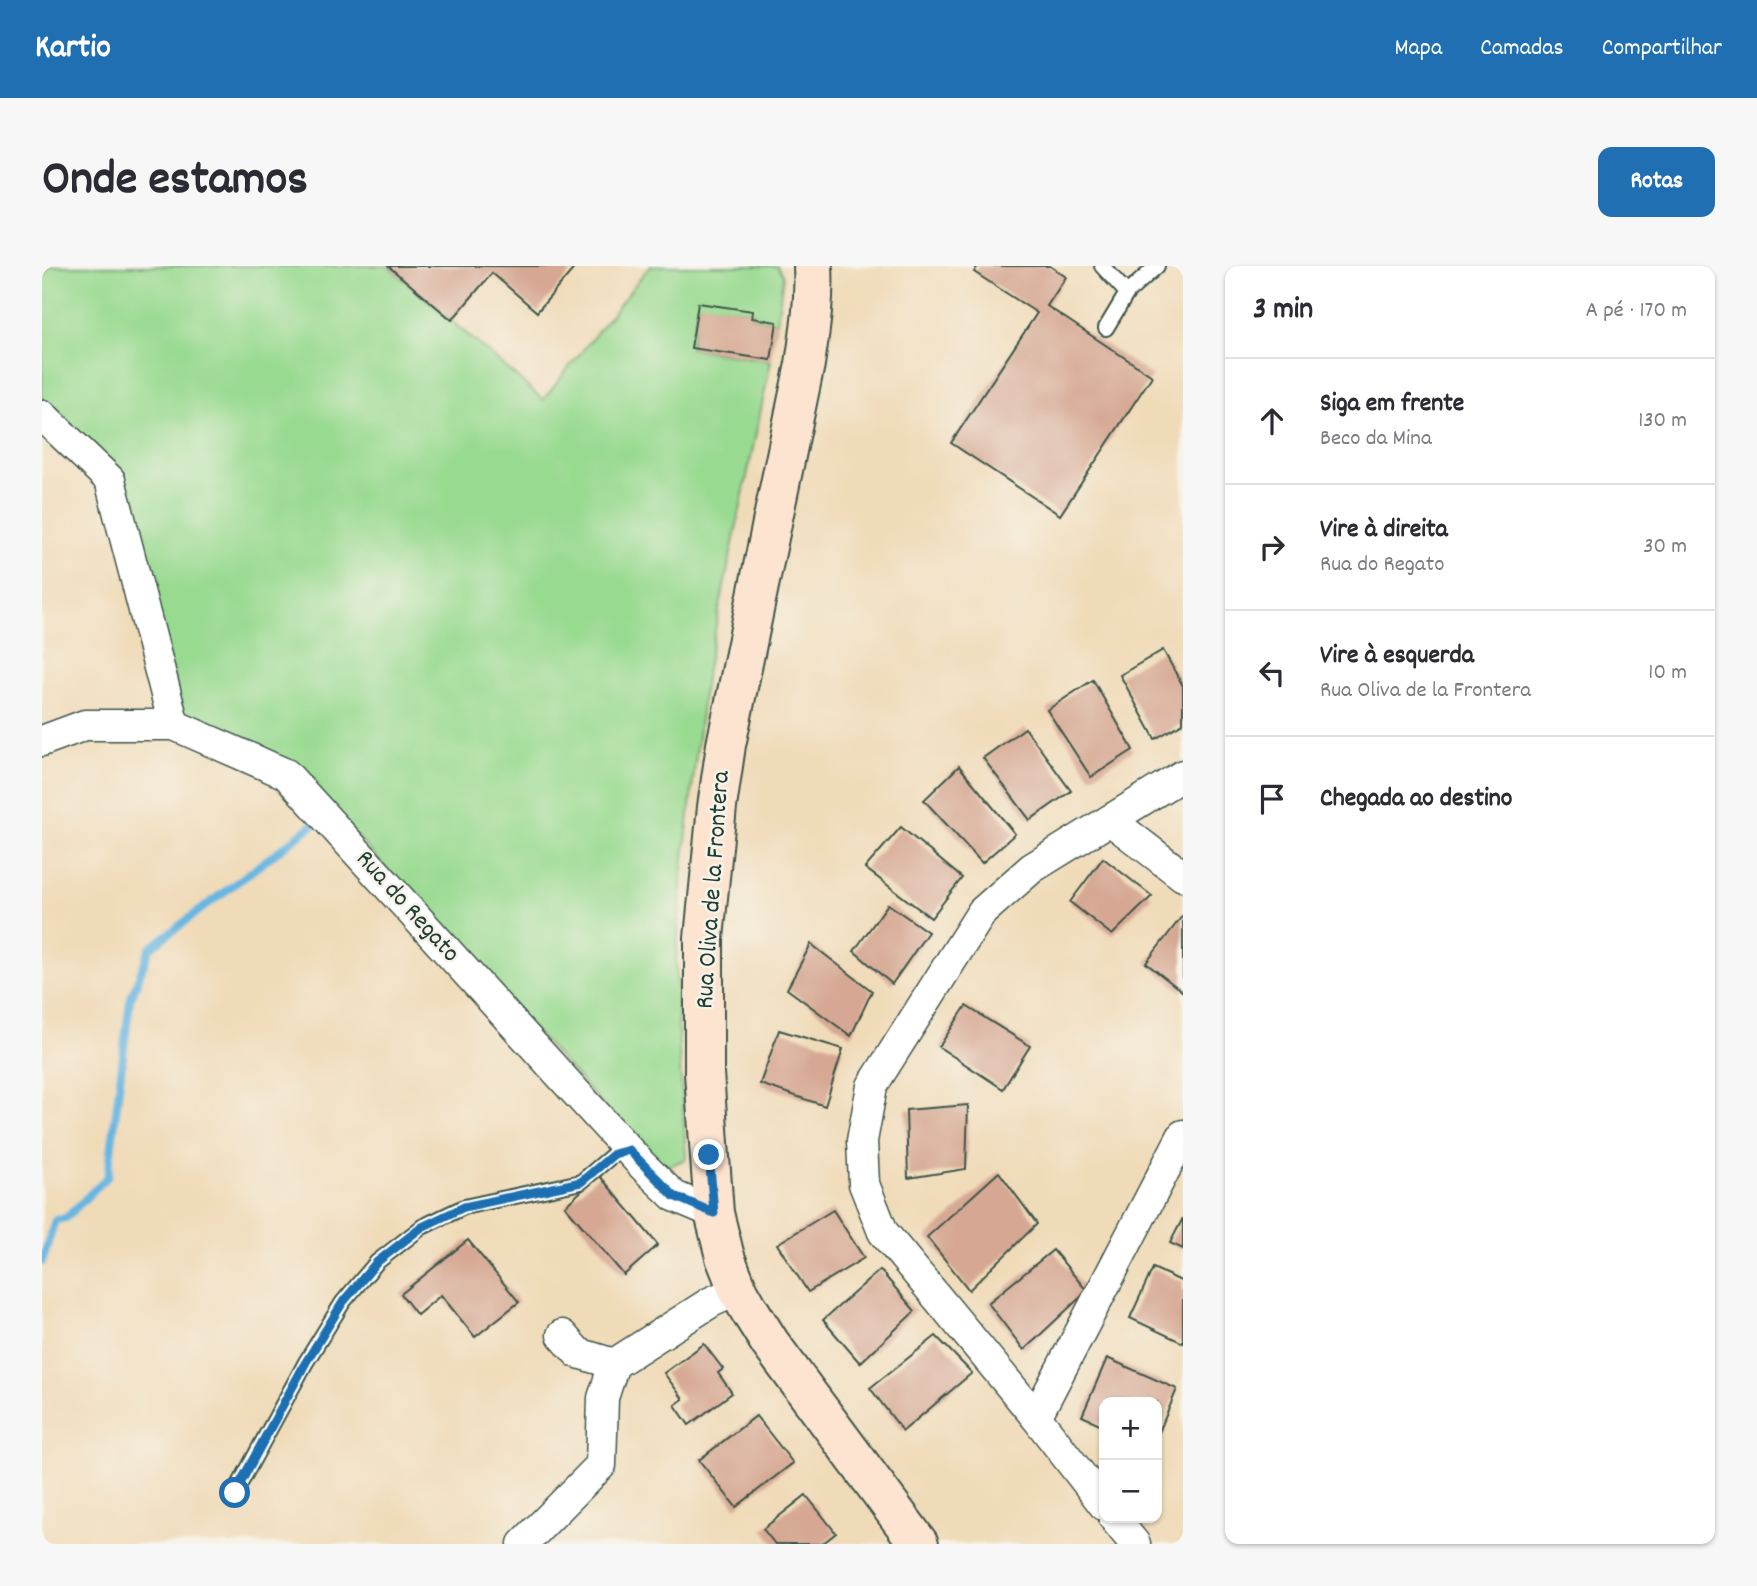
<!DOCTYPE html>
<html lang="pt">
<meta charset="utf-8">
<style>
body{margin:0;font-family:Dekko,sans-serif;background:#f7f7f7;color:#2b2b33}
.controls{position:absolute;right:21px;bottom:21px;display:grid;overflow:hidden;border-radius:14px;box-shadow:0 2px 5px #0004}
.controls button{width:63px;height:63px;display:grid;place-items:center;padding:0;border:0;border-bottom:2px solid #e1e1e2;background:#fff;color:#2b2b33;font:35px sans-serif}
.stop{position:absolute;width:21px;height:21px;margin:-16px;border:5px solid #1f6fb2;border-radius:50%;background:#fff}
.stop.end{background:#1f6fb2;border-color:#fff;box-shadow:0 2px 7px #0008}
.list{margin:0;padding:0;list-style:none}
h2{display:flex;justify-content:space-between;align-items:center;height:91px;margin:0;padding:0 28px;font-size:30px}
h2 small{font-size:23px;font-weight:400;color:#7c7c81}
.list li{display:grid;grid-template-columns:46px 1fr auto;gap:21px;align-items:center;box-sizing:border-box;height:126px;padding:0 28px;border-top:2px solid #e1e1e2}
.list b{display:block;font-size:26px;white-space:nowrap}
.list p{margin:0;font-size:23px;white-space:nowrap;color:#7c7c81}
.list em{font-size:23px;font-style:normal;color:#7c7c81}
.icon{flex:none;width:38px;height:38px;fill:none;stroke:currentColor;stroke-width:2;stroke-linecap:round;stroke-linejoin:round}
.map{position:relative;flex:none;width:1141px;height:1278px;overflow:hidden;border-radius:14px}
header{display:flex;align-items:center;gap:42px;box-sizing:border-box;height:98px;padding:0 35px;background:#1f6fb2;color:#fff}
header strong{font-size:33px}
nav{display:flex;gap:38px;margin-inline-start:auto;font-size:24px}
.intro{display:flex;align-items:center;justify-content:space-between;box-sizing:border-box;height:168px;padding:0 42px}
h1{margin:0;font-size:49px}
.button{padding:18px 32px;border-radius:14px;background:#1f6fb2;color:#fff;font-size:24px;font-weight:700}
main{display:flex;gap:42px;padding:0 42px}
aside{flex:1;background:#fff;border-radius:14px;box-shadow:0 2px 5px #0004}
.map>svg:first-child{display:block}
.green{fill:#99da91;stroke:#5c8c62;stroke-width:2}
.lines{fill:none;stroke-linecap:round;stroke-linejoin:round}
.stream{stroke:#66b6e1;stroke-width:8}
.building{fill:#d6a893}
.service-casing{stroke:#3e5548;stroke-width:18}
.minor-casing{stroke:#3e5548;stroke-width:33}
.secondary-casing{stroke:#3e5548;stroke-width:42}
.service{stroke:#fff;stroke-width:14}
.minor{stroke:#fff;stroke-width:30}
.secondary{stroke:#fde4d0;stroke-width:38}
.route{stroke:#1f6fb2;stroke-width:9}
.labels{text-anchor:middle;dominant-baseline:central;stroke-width:5;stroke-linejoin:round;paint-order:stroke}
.street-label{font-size:26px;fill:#1f3d34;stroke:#f7f3e8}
</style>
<header>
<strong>Kartio</strong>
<nav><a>Mapa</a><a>Camadas</a><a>Compartilhar</a></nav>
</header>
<div class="intro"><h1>Onde estamos</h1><a class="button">Rotas</a></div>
<main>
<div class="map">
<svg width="1141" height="1278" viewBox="0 0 1141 1278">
<rect width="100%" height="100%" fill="#f7f3e8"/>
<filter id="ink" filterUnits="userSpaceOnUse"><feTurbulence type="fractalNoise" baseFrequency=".0143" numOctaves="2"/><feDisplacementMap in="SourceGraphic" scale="14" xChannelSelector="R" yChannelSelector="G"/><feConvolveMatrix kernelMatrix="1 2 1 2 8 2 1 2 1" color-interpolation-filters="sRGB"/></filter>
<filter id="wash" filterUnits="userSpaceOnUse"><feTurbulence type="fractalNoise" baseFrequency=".00686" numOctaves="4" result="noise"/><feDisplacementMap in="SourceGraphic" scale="28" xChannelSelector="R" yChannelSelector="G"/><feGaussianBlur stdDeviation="1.57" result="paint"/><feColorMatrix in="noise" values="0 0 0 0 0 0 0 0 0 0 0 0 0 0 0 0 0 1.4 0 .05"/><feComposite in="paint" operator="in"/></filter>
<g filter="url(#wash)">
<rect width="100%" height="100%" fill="#f0dbb9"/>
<polygon class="green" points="9,0 346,0 501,134 608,0 735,0 741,10 735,56 710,52 711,45 656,38 648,82 729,95 663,412 640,609 634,696 637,783 644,893 619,903 245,494 142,451 77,208 0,133 0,12"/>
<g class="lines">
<polyline class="stream" points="0,996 13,954 24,952 66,910 88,734 108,682 272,558"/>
</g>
<g id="blocks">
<g class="building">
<polygon points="346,0 534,0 495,46 450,7 410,54"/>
<polygon points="936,0 1008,0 1024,11 1005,40 1110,110 1018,249 909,177 995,47 932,6"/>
<polygon points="656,37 711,45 710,52 735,56 729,94 649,82"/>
<polygon points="1121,384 1141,420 1141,457 1113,473 1078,409"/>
<polygon points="1051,414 1091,484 1049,511 1005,444"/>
<polygon points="983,462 1029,525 988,554 941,492"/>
<polygon points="917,500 973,568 940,597 882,534"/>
<polygon points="859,561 920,612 889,652 823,602"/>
<polygon points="1061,592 1110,630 1070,669 1028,636"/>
<polygon points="846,638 886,666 850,718 812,685"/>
<polygon points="1141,649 1141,726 1104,697"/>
<polygon points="769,678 830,725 809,770 745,723"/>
<polygon points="924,740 988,780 961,823 897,781"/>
<polygon points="737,764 801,783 783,840 718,818"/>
<polygon points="926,839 924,903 866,912 864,844"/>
<polygon points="957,906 995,958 927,1024 885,971"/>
<polygon points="557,909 616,979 582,1009 523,940"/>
<polygon points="791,944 822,992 766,1026 735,978"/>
<polygon points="1141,952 1141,983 1128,977"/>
<polygon points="426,974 477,1036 433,1071 399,1029 375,1049 359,1028"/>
<polygon points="1011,984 1045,1025 982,1084 946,1037"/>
<polygon points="1111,1002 1141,1016 1141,1077 1088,1052"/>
<polygon points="838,1004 873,1045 818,1097 781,1054"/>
<polygon points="894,1070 930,1107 861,1165 828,1122"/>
<polygon points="662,1078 681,1103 676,1107 690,1127 647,1159 633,1139 641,1133 622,1107"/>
<polygon points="1065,1092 1135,1123 1115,1171 1115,1136 1062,1136 1062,1160 1040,1150"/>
<polygon points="714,1150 751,1197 694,1241 657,1194"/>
<polygon points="764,1229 794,1267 780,1278 733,1278 721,1263"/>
</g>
</g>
</g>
<g filter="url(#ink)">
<use href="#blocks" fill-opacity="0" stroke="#3e5548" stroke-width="2"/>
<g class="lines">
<g class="service-casing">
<g id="service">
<polyline points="1060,0 1085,27 1064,62"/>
<polyline points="1085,27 1115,0"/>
<polyline points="193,1227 264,1096 301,1036 335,996 380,961 422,941 539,916 572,888 587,884"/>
</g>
</g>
<g class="minor-casing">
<g id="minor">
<polyline points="0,149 68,214 132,459"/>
<polyline points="0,475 43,459 132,459 244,508 600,899 632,930 672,947"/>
<polyline points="1068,554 1141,610"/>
<polyline points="520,1069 536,1087 572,1098"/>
<polyline points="994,1151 1141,869"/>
<polyline points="1062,1239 994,1151 841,966 822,918 820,875 830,820 940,646 990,602 1141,509"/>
<polyline points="1072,1252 1093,1278"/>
<polyline points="481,1278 559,1199 561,1132 572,1098 669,1036 696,1024"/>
</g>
</g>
<g class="secondary-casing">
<path id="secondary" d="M771,0C773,33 768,65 763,98L684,479L675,541L662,672V807L672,947L683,991L696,1024L708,1045L728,1077L877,1278"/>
</g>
<use href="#service" class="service"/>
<use href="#minor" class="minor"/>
<use href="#secondary" class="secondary"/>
</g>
</g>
<g class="lines" filter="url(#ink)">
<polyline class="route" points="193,1227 264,1096 301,1036 335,996 380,961 422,941 539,916 572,888 587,884 632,930 672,947 667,889"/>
</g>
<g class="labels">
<g class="street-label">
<text transform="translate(672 624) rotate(-86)">Rua Oliva de la Frontera</text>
<text transform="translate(365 641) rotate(48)">Rua do Regato</text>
</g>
</g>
</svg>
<div class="controls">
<button>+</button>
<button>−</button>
</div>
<div class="stop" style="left:193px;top:1227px"></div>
<div class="stop end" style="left:667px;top:889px"></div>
</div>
<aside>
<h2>3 min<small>A pé · 170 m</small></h2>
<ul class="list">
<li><svg class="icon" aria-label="ahead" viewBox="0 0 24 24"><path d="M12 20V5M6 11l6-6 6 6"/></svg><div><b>Siga em frente</b><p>Beco da Mina</p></div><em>130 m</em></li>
<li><svg class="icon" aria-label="right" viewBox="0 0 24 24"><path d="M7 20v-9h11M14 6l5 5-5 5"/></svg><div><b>Vire à direita</b><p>Rua do Regato</p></div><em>30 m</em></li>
<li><svg class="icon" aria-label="left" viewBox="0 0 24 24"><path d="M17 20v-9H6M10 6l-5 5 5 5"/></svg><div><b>Vire à esquerda</b><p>Rua Oliva de la Frontera</p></div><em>10 m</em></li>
<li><svg class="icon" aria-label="arrive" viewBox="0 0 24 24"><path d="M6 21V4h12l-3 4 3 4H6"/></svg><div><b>Chegada ao destino</b></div></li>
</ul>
</aside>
</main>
